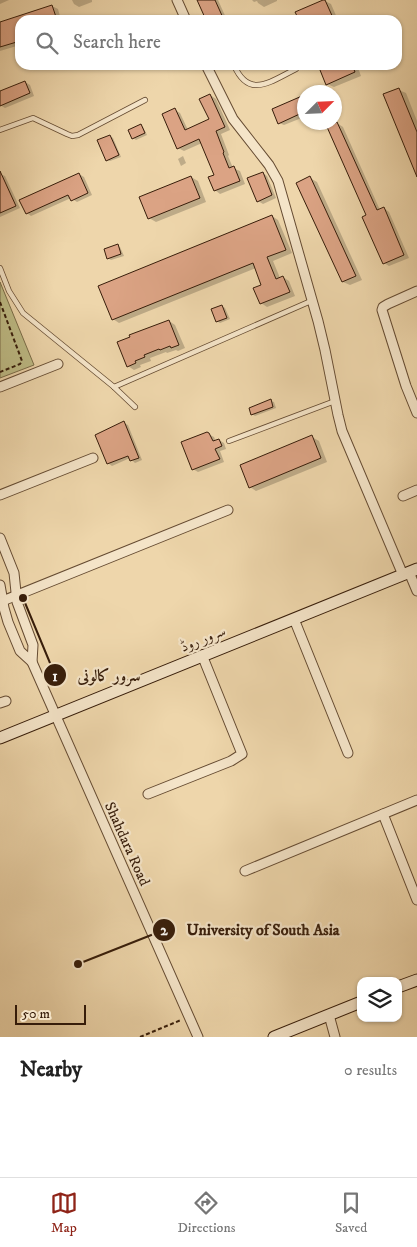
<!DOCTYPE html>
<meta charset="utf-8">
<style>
body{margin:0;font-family:"IM FELL DW Pica",Amiri,serif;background:#f6f6f6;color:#222}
.controls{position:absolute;right:15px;bottom:15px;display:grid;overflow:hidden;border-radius:10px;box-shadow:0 1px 4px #0004}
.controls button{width:45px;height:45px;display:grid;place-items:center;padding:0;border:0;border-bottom:1px solid #e0e0e0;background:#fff;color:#222;font:25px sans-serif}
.compass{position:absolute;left:297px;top:85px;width:45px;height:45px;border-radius:50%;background:#fff;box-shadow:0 1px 4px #0004;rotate:66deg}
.scale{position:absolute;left:15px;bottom:12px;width:71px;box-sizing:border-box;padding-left:5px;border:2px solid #371d0a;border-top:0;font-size:14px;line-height:18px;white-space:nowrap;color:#371d0a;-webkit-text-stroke:4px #f4e4c8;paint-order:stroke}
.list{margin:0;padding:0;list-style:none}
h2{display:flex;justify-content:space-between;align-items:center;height:65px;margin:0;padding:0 20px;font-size:21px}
h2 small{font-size:16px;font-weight:400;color:#767676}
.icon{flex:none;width:28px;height:28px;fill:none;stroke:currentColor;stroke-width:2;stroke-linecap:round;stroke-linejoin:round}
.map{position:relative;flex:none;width:417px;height:1037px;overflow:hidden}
.search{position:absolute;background:#fff;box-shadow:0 1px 4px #0004;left:15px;right:15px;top:15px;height:55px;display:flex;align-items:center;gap:12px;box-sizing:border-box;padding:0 18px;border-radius:15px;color:#767676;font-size:19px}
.sheet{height:140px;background:#fff}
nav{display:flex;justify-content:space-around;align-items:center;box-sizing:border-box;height:70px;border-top:1px solid #e0e0e0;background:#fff;font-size:14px;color:#767676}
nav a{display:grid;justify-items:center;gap:2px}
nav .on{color:#8f2418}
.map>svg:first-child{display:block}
.green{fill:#bebc86;stroke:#7a6c48}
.shadow{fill:#0003}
.building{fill:#dba384;stroke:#371d0a}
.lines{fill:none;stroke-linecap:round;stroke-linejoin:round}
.lane-casing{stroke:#654b32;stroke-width:6}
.street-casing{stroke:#654b32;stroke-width:11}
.secondary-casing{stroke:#371d0a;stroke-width:13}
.path{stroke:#371d0a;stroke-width:2;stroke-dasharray:4 2.5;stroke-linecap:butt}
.lane{stroke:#f4e4c8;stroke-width:4.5}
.street{stroke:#f4e4c8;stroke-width:9}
.secondary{stroke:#f4e4c8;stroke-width:11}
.labels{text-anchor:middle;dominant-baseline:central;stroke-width:4.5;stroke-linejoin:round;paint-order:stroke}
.street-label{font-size:15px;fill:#371d0a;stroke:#f4e4c8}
.leader{fill:none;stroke:#371d0a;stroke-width:2}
.callout-dot{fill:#371d0a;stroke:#f4e4c8;stroke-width:2}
.mark-label{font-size:15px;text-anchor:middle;font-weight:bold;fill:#fff}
.callout-label{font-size:16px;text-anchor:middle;font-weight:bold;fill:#371d0a;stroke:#f4e4c8;stroke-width:4.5;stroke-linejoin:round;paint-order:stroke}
</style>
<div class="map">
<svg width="417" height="1037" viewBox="0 0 417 1037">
<rect width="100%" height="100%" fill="#eed6ab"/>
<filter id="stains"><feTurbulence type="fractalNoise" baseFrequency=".004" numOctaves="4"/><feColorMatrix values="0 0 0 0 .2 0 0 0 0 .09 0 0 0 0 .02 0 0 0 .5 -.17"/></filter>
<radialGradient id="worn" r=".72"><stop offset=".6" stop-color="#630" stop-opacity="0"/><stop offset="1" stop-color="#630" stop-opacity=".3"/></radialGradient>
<polygon class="green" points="0,282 34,365 0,378"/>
<g class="shadow">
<polygon points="0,0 9,0 0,4"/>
<polygon points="72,0 92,0 92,2 79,7 74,4"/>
<polygon points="199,0 218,0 227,20 207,20"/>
<polygon points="252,0 277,0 277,1 264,7 258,3 257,1 254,2"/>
<polygon points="325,1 331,4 338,20 300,20"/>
<polygon points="52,6 58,9 61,20 20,20 20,45 0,51 0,23"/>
<polygon points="319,65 357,65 361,76 334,87 327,84"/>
<polygon points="25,82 30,85 34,96 5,108 0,105 0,93"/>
<polygon points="399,90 406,93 417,121 417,175"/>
<polygon points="210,95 216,99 230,130 221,134 229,155 228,156 233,168 240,171 245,184 220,194 215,190 215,176 202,143 184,151 178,148 175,110 180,113 188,130 210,120"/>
<polygon points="302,98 304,99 304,117 284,125 279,123"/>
<polygon points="337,123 343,127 380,210 384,208 389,212 409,258 389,266 384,263"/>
<polygon points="140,125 143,127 147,135 136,140 133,138"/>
<polygon points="110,136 113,138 121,157 110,161 107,160"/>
<polygon points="183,156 186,163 181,166 178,159"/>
<polygon points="263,173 267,176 276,198 263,204 258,201"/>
<polygon points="0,174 5,176 20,208 0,217"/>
<polygon points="79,174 84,177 92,195 77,202 71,198 31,216 27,213"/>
<polygon points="191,177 198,181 206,202 156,222 149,218"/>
<polygon points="310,178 317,182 362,280 350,285 343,282 298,184"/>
<polygon points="272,216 278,220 292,253 273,261 280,278 283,277 289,281 295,296 267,307 261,303 263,285 256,268 119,323 113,319"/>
<polygon points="117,246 120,247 124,256 111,260 108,258"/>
<polygon points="222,306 225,308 230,319 220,323 217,321"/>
<polygon points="169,321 175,325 185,348 178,351 176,350 167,353 166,352 150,358 151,361 140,365 141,367 134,370 128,366"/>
<polygon points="271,401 274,402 276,408 255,416 252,414"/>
<polygon points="124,423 128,425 142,460 135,463 130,458 112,466 108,463"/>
<polygon points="206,433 214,437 216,442 219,440 224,443 226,449 220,451 224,462 198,472 193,469"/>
<polygon points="312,437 319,441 327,462 256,491 250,487"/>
</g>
<g class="building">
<polygon points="197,0 215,0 224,20 206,20"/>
<polygon points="323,0 325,0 334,20 299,20 295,12"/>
<polygon points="52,5 57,20 20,20 20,41 0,47 0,22"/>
<polygon points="318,65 352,65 355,72 326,85"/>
<polygon points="25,81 30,93 0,106 0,91"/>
<polygon points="399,88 417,132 417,177 383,94"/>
<polygon points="210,94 225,127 216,131 224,152 223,153 229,168 234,166 240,181 214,191 208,177 214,175 199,139 177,149 162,114 175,108 185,130 209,119 199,99"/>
<polygon points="302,96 304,103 304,112 278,124 272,109"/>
<polygon points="337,122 377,210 384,207 404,255 383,264 362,217 366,215 327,127"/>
<polygon points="141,124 145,133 132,139 128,130"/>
<polygon points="110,135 119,155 106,161 97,140"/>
<polygon points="0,171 16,206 0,213"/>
<polygon points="263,172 272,195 257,202 247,178"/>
<polygon points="79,173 88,193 71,201 68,195 26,214 19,200"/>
<polygon points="191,176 200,198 148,219 139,197"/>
<polygon points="310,176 356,276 342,282 296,183"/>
<polygon points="272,215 286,250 267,257 276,279 283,276 290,292 260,304 253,288 261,285 253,263 112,320 98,286"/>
<polygon points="118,244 121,254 107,259 104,249"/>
<polygon points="222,305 227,318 216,322 211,309"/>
<polygon points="169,320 179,345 171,348 170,346 160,350 159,349 144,355 145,357 135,361 136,363 127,367 117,342 130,337 129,335"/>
<polygon points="271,399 273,407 251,415 249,408"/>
<polygon points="124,421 139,458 130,461 128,456 107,464 95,435"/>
<polygon points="207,432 209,433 213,441 219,439 222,446 215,449 220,459 192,470 181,442"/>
<polygon points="312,435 321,458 249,488 240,465"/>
</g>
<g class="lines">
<g class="lane-casing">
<g id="lane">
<path d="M234,65C249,100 271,81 296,69"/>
<polyline points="0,130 33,118 67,134 72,136 78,135 145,100"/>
<polyline points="0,268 9,291 23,313 114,387 135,407"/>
<polyline points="114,387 311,301"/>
<polyline points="229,441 335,401"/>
</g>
</g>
<g class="street-casing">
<g id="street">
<polyline points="177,0 186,20"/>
<polyline points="206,65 233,119 269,165 278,181 318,321 325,350 338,415 342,431 403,575"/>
<polyline points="417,291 388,304 383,307 382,310 406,386 417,413"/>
<polyline points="0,387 58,364"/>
<polyline points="0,495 93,458"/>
<polyline points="403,496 417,490"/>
<polyline points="0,538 14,573 17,602 33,645 32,662"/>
<polyline points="409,572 417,591"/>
<polyline points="0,585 4,608 8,622 20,651 32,662 198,1037"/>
<polyline points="0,602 228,510"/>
<polyline points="294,619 348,753"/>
<polyline points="0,703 6,701"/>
<polyline points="148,794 231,761 242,754 202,655"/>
<polyline points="383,814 417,900"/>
<polyline points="245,871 417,800"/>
<polyline points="329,1015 335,1037"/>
</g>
</g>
<g class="secondary-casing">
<g id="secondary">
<polyline points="0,738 417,569"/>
<polyline points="398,987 417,980"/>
<polyline points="274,1037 361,1002"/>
</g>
</g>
<g class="path">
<polyline points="0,302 22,361 20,364 0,372"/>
<polyline points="140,1037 181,1020"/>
</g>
<use href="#lane" class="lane"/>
<use href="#street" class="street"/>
<use href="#secondary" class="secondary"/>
</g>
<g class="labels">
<g class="street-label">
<text transform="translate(203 639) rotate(-22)">سرور روڈ</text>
<text transform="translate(127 844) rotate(66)">Shahdara Road</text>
</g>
</g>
<path class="leader" d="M23 598L55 675M78 964L164 930"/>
<g class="callout-dot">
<circle cx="23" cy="598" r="5"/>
<circle cx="78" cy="964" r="5"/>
<circle cx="55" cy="675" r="12"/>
<circle cx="164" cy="930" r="12"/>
</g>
<g class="mark-label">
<text x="55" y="681">1</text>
<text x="164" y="935">2</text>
</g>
<g class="callout-label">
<text x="109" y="681">سرور کالونی</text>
<text x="263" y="935">University of South Asia</text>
</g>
<rect width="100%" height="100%" filter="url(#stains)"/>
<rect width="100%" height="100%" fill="url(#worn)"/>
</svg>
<div class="controls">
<button><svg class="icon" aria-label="layers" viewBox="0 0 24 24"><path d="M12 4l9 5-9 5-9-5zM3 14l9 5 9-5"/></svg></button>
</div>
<svg class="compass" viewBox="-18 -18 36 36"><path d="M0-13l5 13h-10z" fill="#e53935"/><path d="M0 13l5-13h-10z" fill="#767676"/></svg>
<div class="scale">50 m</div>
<div class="search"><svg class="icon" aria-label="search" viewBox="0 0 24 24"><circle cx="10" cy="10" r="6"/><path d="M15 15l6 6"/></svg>Search here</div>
</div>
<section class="sheet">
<h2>Nearby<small>0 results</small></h2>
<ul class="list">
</ul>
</section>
<nav>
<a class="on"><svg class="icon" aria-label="map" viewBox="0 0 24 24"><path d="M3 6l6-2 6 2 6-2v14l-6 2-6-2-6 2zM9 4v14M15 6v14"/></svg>Map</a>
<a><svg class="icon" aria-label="directions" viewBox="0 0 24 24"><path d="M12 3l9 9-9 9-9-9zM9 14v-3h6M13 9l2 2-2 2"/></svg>Directions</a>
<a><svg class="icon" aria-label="saved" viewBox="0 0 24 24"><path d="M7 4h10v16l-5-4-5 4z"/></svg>Saved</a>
</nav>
